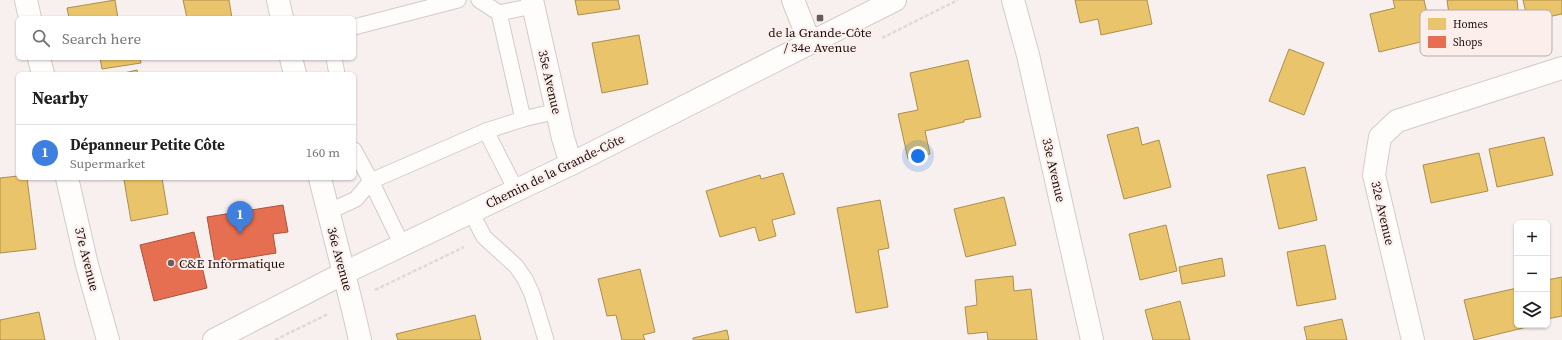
<!DOCTYPE html>
<meta charset="utf-8">
<style>
body{margin:0;font-family:"Source Serif 4",serif;background:#f6f6f6;color:#202124}
.controls{position:absolute;right:12px;bottom:12px;display:grid;overflow:hidden;border-radius:6px;box-shadow:0 1px 3px #0004}
.controls button{width:36px;height:36px;display:grid;place-items:center;padding:0;border:0;border-bottom:1px solid #e0e0e0;background:#fff;color:#202124;font:20px sans-serif}
.you{position:absolute;left:918px;top:156px;width:14px;height:14px;margin:-10px;border:3px solid #fff;border-radius:50%;background:#1a73e8;box-shadow:0 0 0 6px #1a73e833}
.badge{display:grid;place-items:center;width:26px;height:26px;border-radius:50%;background:#0f766e;color:#fff;font-size:13px;font-weight:700}
.pin{position:absolute;translate:-50% -33px;filter:drop-shadow(0 1px 2px #0008)}
.pin::after{content:'';position:absolute;top:21px;width:14px;height:12px;background:inherit;clip-path:polygon(0 0,100% 0,50% 100%)}
.list{margin:0;padding:0;list-style:none}
h2{display:flex;justify-content:space-between;align-items:center;height:52px;margin:0;padding:0 16px;font-size:17px}
h2 small{font-size:13px;font-weight:400;color:#757577}
.list li{display:grid;grid-template-columns:26px 1fr auto;gap:12px;align-items:center;box-sizing:border-box;height:56px;padding:0 16px;border-top:1px solid #e0e0e0}
.list b{display:block;font-size:15px;white-space:nowrap}
.list p{margin:0;font-size:13px;white-space:nowrap;color:#757577}
.list em{font-size:13px;font-style:normal;color:#757577}
.icon{flex:none;width:22px;height:22px;fill:none;stroke:currentColor;stroke-width:2;stroke-linecap:round;stroke-linejoin:round}
.map{position:relative;flex:none;width:1562px;height:340px;overflow:hidden}
.search{position:absolute;background:#fff;box-shadow:0 1px 3px #0004;left:16px;top:16px;width:340px;height:44px;display:flex;align-items:center;gap:10px;box-sizing:border-box;padding:0 14px;border-radius:6px;color:#757577;font-size:15px}
.panel{position:absolute;background:#fff;box-shadow:0 1px 3px #0004;left:16px;top:72px;width:340px;height:108px;border-radius:6px}
.map>svg:first-child{display:block}
.homes{fill:#e9c46a;stroke:#ab8e4e}
.shops{fill:#e76f51;stroke:#a9523d}
.lines{fill:none;stroke-linecap:round;stroke-linejoin:round}
.service-casing{stroke:#d4cbc9;stroke-width:17}
.minor-casing{stroke:#d4cbc9;stroke-width:24}
.secondary-casing{stroke:#d4cbc9;stroke-width:24}
.path{stroke:#dddada;stroke-width:2.5;stroke-dasharray:4 2;stroke-linecap:butt}
.service{stroke:#fefdfc;stroke-width:15}
.minor{stroke:#fefdfc;stroke-width:22}
.secondary{stroke:#fefdfc;stroke-width:22}
.poi-dot{fill:#675e5c;stroke:#fbeeeb;stroke-width:1.5}
.labels{text-anchor:middle;dominant-baseline:central;stroke-width:4;stroke-linejoin:round;paint-order:stroke}
.poi-label{font-size:13px;fill:#190f0d;stroke:#fbeeeb}
.street-label{font-size:13px;fill:#190f0d;stroke:#fbeeeb}
.key{fill:#fbeeeb;stroke:#b7aba8;stroke-width:1}
.key-label{font-size:11px;fill:#190f0d}
</style>
<div class="map">
<svg width="1562" height="340" viewBox="0 0 1562 340">
<rect width="100%" height="100%" fill="#f8f0ee"/>
<g class="homes">
<polygon points="115,0 118,18 69,18 67,8"/>
<polygon points="183,0 229,0 232,18 187,18"/>
<polygon points="575,0 618,0 620,9 578,15"/>
<polygon points="1075,0 1147,0 1152,24 1101,35 1098,19 1080,23"/>
<polygon points="1393,0 1424,0 1433,39 1379,52 1370,14 1395,8"/>
<polygon points="1447,0 1517,0 1519,21 1451,29"/>
<polygon points="1523,0 1562,0 1562,14 1528,21"/>
<polygon points="639,35 648,84 602,93 592,43"/>
<polygon points="1289,49 1324,63 1304,115 1269,101"/>
<polygon points="100,58 140,58 141,63 102,69"/>
<polygon points="968,60 981,117 964,120 964,122 925,131 930,154 908,159 898,114 918,110 910,73"/>
<polygon points="137,70 138,74 120,74"/>
<polygon points="1138,127 1142,145 1159,140 1171,187 1124,199 1107,135"/>
<polygon points="1544,137 1553,175 1497,187 1489,149"/>
<polygon points="1479,153 1488,191 1431,203 1423,165"/>
<polygon points="1305,167 1317,220 1279,229 1267,175"/>
<polygon points="783,173 795,214 772,220 776,236 759,241 755,227 720,237 706,191 760,175 761,179"/>
<polygon points="18,176 18,178 27,178 36,249 0,253 0,178"/>
<polygon points="134,178 162,178 168,214 131,221 124,180"/>
<polygon points="1004,197 1016,245 966,257 954,209"/>
<polygon points="880,200 889,248 878,250 888,307 856,313 837,208"/>
<polygon points="1166,225 1177,271 1140,280 1129,234"/>
<polygon points="1325,245 1336,299 1297,306 1287,252"/>
<polygon points="1222,258 1225,276 1182,284 1179,267"/>
<polygon points="640,269 655,332 643,335 645,340 622,340 616,315 607,316 598,279"/>
<polygon points="1013,276 1014,291 1031,289 1037,340 988,340 987,332 968,334 965,307 977,305 975,280"/>
<polygon points="1562,277 1562,316 1547,319 1547,280"/>
<polygon points="1517,288 1517,325 1527,325 1527,327 1474,340 1464,300"/>
<polygon points="1180,301 1190,340 1153,340 1145,310"/>
<polygon points="39,312 45,340 0,340 0,320"/>
<polygon points="475,315 481,340 398,340 396,334"/>
<polygon points="1342,319 1347,340 1307,340 1304,327"/>
<polygon points="727,330 729,340 693,340 693,338"/>
</g>
<g class="shops">
<polygon points="283,205 288,232 273,234 276,253 215,263 207,217"/>
<polygon points="194,232 207,288 154,301 140,245"/>
</g>
<g class="lines">
<g class="service-casing">
<g id="service">
<polyline points="479,0 499,13 523,119 486,131"/>
<polyline points="499,13 533,6"/>
<polyline points="354,27 458,0"/>
<polyline points="334,58 337,74"/>
<polyline points="523,119 557,111"/>
<polyline points="328,212 356,199 371,181 354,150"/>
<polyline points="471,212 484,237 516,266 525,279 532,294 546,340"/>
<polyline points="402,245 371,181 486,131 516,190"/>
</g>
</g>
<g class="minor-casing">
<g id="minor">
<polyline points="26,0 30,18"/>
<polyline points="278,0 282,18"/>
<polyline points="532,0 563,138 571,164"/>
<polyline points="793,0 810,43"/>
<polyline points="1013,0 1028,55 1092,340"/>
<polyline points="39,58 43,74"/>
<polyline points="291,58 295,74"/>
<polyline points="67,178 87,265 108,340"/>
<path d="M320,178C333,232 348,286 360,340"/>
<polyline points="1413,340 1374,175 1380,137 1397,121 1562,68"/>
</g>
</g>
<g class="secondary-casing">
<polyline id="secondary" points="214,340 344,273 571,164 895,0"/>
</g>
<g class="path">
<polyline points="882,38 958,0"/>
<polyline points="375,290 464,247"/>
<polyline points="275,340 328,314"/>
</g>
<use href="#service" class="service"/>
<use href="#minor" class="minor"/>
<use href="#secondary" class="secondary"/>
</g>
<g class="poi-dot">
<rect x="816" y="14" width="8" height="8" rx="2"/>
<circle cx="171" cy="263" r="4"/>
</g>
<g class="labels">
<g class="poi-label">
<text x="820" y="32">de la Grande-Côte<tspan x="820" dy="15">/ 34e Avenue</tspan></text>
<text x="179" y="263" text-anchor="start">C&amp;E Informatique</text>
</g>
<g class="street-label">
<text transform="translate(550 82) rotate(77)">35e Avenue</text>
<text transform="translate(1054 170) rotate(77)">33e Avenue</text>
<text transform="translate(555 171) rotate(-26)">Chemin de la Grande-Côte</text>
<text transform="translate(1383 213) rotate(77)">32e Avenue</text>
<text transform="translate(87 259) rotate(76)">37e Avenue</text>
<text transform="translate(340 259) rotate(75)">36e Avenue</text>
</g>
</g>
<rect x="1420" y="10" width="132" height="46" rx="6" class="key"/>
<rect x="1428" y="18" width="18" height="12" fill="#e9c46a"/>
<rect x="1428" y="36" width="18" height="12" fill="#e76f51"/>
<g class="key-label">
<text x="1453" y="28">Homes</text>
<text x="1453" y="46">Shops</text>
</g>
</svg>
<div class="controls">
<button>+</button>
<button>−</button>
<button><svg class="icon" aria-label="layers" viewBox="0 0 24 24"><path d="M12 4l9 5-9 5-9-5zM3 14l9 5 9-5"/></svg></button>
</div>
<div class="you"></div>
<div class="pin badge" style="left:240px;top:234px;background:#3f7fe0">1</div>
<div class="search"><svg class="icon" aria-label="search" viewBox="0 0 24 24"><circle cx="10" cy="10" r="6"/><path d="M15 15l6 6"/></svg>Search here</div>
<section class="panel">
<h2>Nearby<small></small></h2>
<ul class="list">
<li><span class="badge" style="background:#3f7fe0">1</span><div><b>Dépanneur Petite Côte</b><p>Supermarket</p></div><em>160 m</em></li>
</ul>
</section>
</div>
